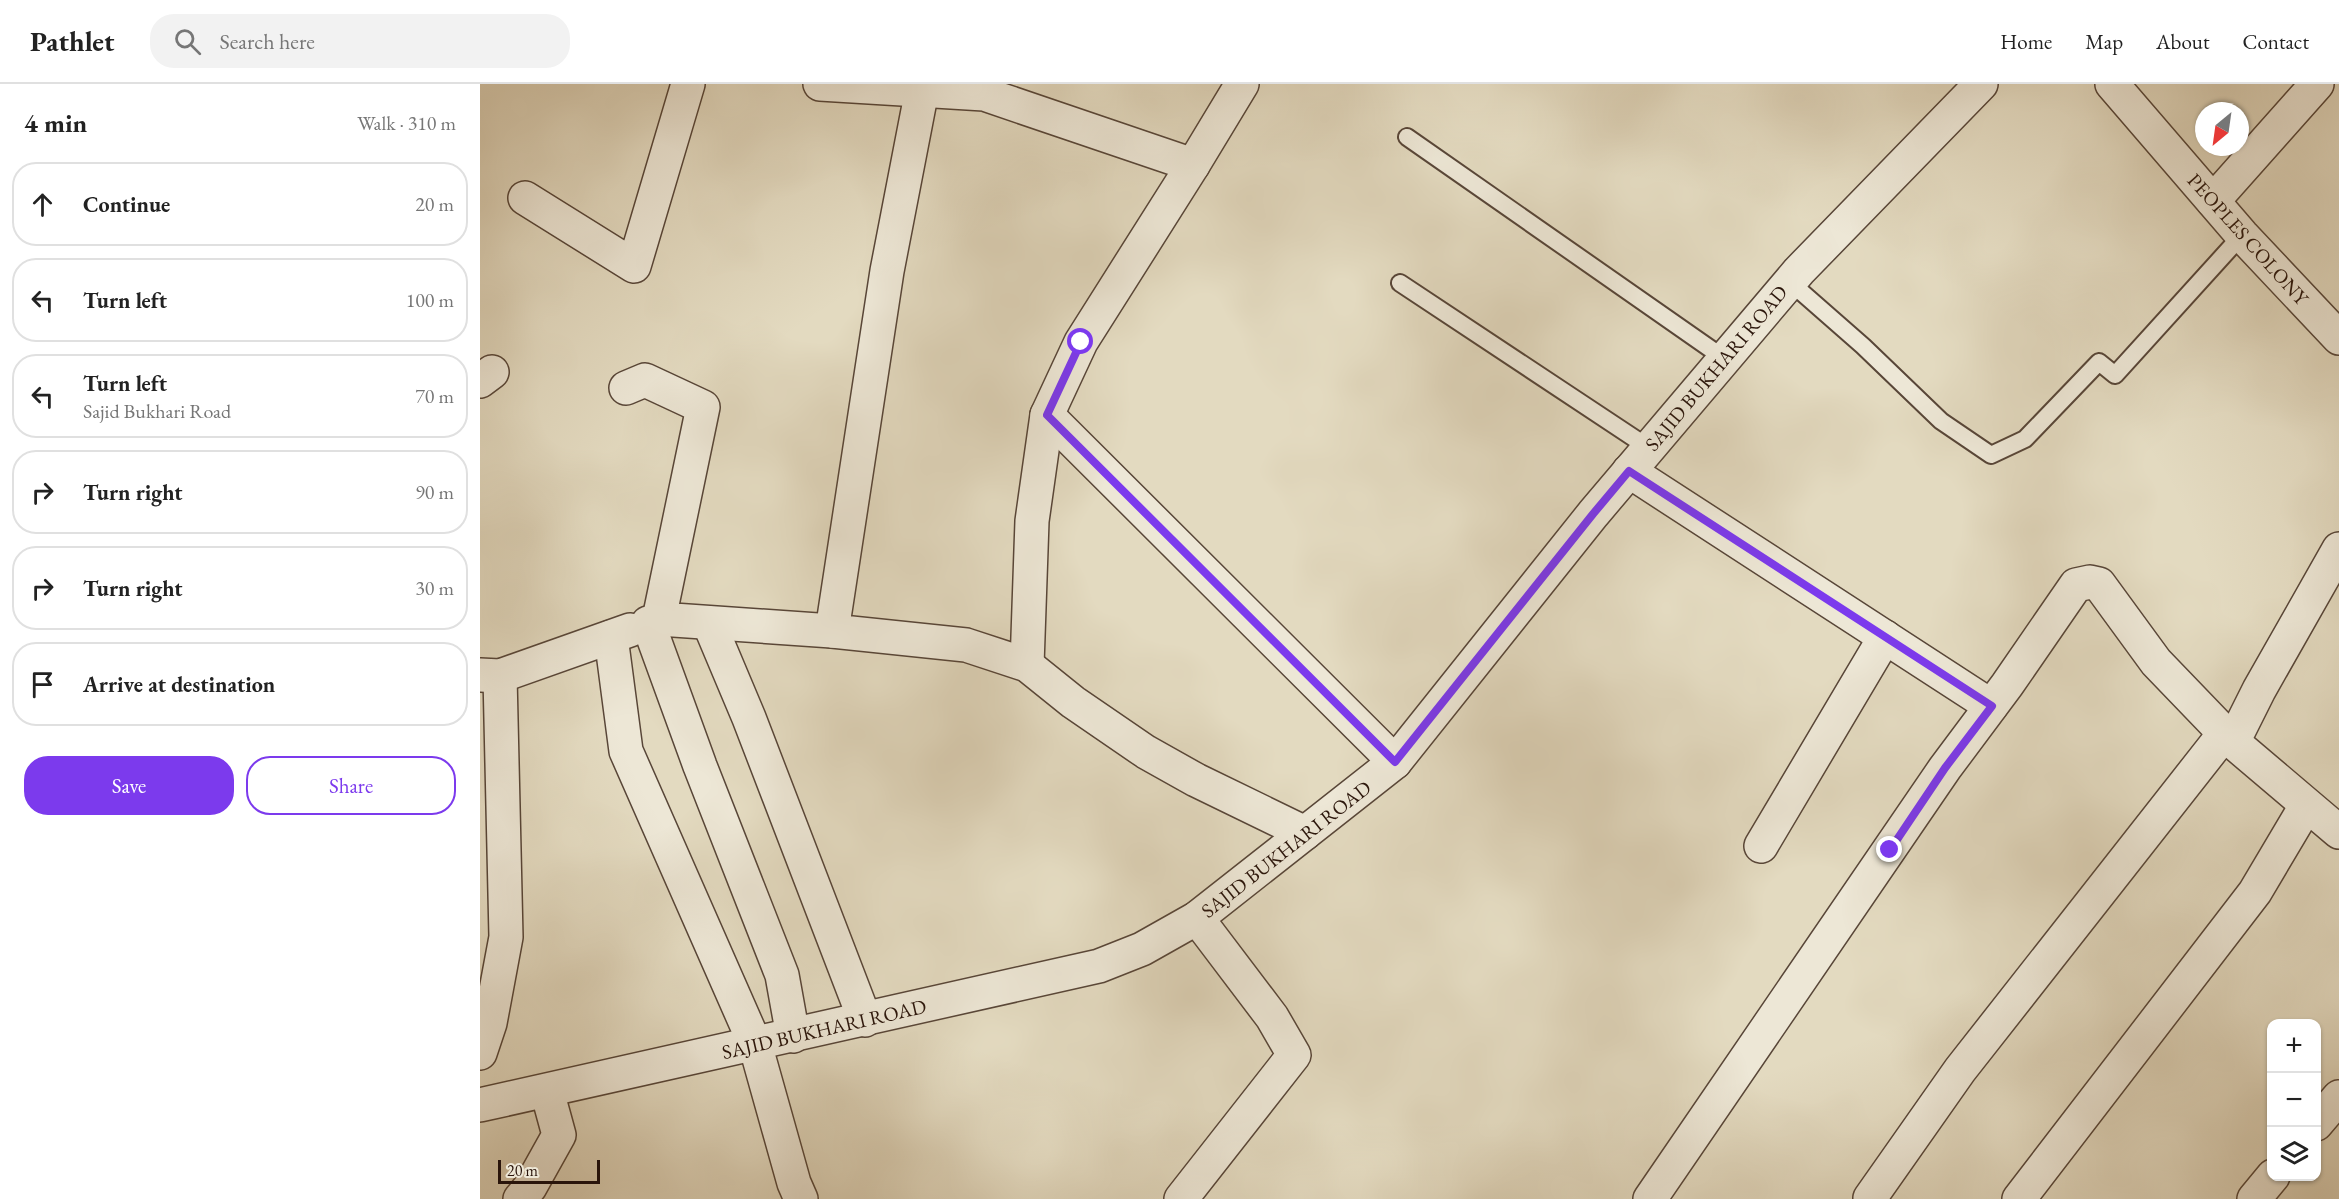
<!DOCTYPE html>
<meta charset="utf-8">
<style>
body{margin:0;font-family:"EB Garamond",serif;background:#f2f2f2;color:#222}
.controls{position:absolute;right:18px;bottom:18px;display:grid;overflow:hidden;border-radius:12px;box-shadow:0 2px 4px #0004}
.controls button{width:54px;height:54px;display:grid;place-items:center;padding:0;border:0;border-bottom:2px solid #e0e0e0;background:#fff;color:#222;font:30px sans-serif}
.compass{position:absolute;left:1715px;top:18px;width:54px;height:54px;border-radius:50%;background:#fff;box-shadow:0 2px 4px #0004;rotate:209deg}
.scale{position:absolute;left:18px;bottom:15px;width:102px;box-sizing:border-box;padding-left:6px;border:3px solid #2a150b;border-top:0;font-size:16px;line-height:21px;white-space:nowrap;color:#2a150b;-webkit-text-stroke:4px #ede7d6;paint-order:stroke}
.stop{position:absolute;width:18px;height:18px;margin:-14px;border:4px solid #7c3aed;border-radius:50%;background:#fff}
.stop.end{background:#7c3aed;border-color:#fff;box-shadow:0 2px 6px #0008}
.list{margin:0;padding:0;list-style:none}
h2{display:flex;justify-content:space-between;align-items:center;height:78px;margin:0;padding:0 24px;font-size:26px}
h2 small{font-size:20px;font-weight:400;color:#767676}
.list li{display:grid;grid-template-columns:39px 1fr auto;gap:18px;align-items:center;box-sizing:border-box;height:84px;margin:0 12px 12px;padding:0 12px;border:2px solid #e0e0e0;border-radius:24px}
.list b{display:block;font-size:22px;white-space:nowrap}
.list p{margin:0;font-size:20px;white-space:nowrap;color:#767676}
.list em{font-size:20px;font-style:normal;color:#767676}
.actions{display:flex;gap:12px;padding:18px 24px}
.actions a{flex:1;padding:14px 0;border:2px solid #7c3aed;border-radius:24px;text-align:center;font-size:21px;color:#7c3aed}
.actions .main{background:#7c3aed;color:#fff}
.icon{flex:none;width:33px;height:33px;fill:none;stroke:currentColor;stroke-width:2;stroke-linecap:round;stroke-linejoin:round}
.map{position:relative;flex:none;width:1859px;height:1115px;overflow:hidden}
header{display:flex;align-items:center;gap:36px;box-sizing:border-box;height:84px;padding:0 30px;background:#fff;border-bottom:2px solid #e0e0e0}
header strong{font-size:28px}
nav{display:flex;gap:33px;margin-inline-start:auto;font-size:21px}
.search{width:420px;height:54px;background:#f2f2f2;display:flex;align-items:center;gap:15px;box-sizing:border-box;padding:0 21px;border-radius:24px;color:#767676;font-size:22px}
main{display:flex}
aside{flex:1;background:#fff}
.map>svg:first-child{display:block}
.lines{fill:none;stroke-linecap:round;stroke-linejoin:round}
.service-casing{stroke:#584638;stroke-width:20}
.minor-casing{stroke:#584638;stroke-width:36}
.tertiary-casing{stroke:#584638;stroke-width:36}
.service{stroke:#ede7d6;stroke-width:16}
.minor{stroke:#ede7d6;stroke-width:33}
.tertiary{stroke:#ede7d6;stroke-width:33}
.route{stroke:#7c3aed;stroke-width:8}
.labels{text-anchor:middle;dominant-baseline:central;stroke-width:4.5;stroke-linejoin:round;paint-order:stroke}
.street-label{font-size:20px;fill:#2a150b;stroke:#ede7d6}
</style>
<header>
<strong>Pathlet</strong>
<div class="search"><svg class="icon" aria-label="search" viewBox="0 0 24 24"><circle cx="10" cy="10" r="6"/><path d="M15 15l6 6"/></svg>Search here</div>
<nav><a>Home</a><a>Map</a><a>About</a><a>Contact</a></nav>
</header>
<main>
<aside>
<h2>4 min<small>Walk · 310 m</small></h2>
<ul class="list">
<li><svg class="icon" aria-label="ahead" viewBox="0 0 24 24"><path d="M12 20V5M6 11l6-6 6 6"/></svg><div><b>Continue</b></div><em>20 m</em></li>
<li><svg class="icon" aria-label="left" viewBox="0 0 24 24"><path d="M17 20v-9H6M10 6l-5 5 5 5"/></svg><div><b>Turn left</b></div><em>100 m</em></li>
<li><svg class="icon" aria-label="left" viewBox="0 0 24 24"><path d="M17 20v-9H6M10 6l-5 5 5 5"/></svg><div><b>Turn left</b><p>Sajid Bukhari Road</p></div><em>70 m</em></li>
<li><svg class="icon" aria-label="right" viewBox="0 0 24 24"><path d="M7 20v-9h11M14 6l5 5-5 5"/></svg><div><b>Turn right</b></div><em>90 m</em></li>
<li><svg class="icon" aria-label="right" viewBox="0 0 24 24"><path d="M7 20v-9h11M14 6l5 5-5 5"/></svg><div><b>Turn right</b></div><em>30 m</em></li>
<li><svg class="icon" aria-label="arrive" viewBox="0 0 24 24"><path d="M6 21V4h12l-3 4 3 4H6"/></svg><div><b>Arrive at destination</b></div></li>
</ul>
<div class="actions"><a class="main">Save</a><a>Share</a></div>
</aside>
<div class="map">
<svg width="1859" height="1115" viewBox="0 0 1859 1115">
<rect width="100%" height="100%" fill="#e3dac0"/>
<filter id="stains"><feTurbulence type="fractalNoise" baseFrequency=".00333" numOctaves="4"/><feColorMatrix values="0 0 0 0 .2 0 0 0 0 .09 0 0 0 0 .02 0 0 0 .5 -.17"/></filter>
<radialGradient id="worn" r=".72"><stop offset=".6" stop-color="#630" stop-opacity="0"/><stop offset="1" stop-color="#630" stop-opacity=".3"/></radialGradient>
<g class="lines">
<g class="service-casing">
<g id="service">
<polyline points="927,53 1245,275"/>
<polyline points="1310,198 1383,262 1461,337 1511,371 1545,355 1619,278 1635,291 1762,151"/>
<polyline points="920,199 1169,364"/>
</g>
</g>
<g class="minor-casing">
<g id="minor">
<polyline points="340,0 504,10 713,81"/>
<polyline points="442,6 407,187 352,547 486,561 547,581 593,618 666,668 716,696 825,749"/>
<polyline points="45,114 154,182 208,0"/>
<polyline points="1733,117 1837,0"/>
<polyline points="0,297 12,288"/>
<polyline points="146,304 165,296 223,323 179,535 352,547"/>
<polyline points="567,331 915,678"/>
<polyline points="1149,387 1511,622"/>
<polyline points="168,539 220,682 302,891 313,952"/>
<polyline points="229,539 269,634 385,936"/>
<polyline points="131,553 146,667 275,960 314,1099 321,1115"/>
<polyline points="547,581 552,437 567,331 601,258 713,81 762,0"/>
<polyline points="0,591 20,592 150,546"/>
<polyline points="1281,762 1405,553"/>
<polyline points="0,969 10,939 26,853 20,592"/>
<polyline points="1836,1040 1859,1013"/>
<polyline points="1390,1114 1480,986 1744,650"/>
<polyline points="40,1115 50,1103 79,1051 67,1007"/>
<polyline points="701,1115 814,971 792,933 717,834"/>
<polyline points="1170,1115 1465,684 1527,601 1596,501 1610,498 1619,500 1676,578 1753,658"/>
<polyline points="1539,1115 1775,808 1826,722"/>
<polyline points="1774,1115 1793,1092"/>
</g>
</g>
<g class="tertiary-casing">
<g id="tertiary">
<polyline points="1632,0 1762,151 1859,254"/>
<polyline points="1859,465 1779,606 1753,658 1859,748"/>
<polyline points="0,1021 619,882 662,865 717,834 915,678 1113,430 1319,187 1501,0"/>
</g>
</g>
<use href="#service" class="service"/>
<use href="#minor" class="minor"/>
<use href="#tertiary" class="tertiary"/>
</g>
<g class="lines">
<polyline class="route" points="601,258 567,331 915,678 1113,430 1149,387 1512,622 1465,684 1410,766"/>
</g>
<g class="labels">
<g class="street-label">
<text transform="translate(1768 155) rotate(48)">PEOPLES COLONY</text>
<text transform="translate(1236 284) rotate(-50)">SAJID BUKHARI ROAD</text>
<text transform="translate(806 765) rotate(-38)">SAJID BUKHARI ROAD</text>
<text transform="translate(344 945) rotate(-13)">SAJID BUKHARI ROAD</text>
</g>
</g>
<rect width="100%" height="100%" filter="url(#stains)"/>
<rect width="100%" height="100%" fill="url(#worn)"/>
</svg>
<div class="controls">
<button>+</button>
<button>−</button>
<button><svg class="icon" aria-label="layers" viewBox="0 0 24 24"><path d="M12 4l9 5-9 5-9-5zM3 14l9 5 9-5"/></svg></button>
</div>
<svg class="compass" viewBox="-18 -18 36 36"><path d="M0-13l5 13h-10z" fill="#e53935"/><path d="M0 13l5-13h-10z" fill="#767676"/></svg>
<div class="scale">20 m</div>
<div class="stop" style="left:601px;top:258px"></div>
<div class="stop end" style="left:1410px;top:766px"></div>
</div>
</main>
